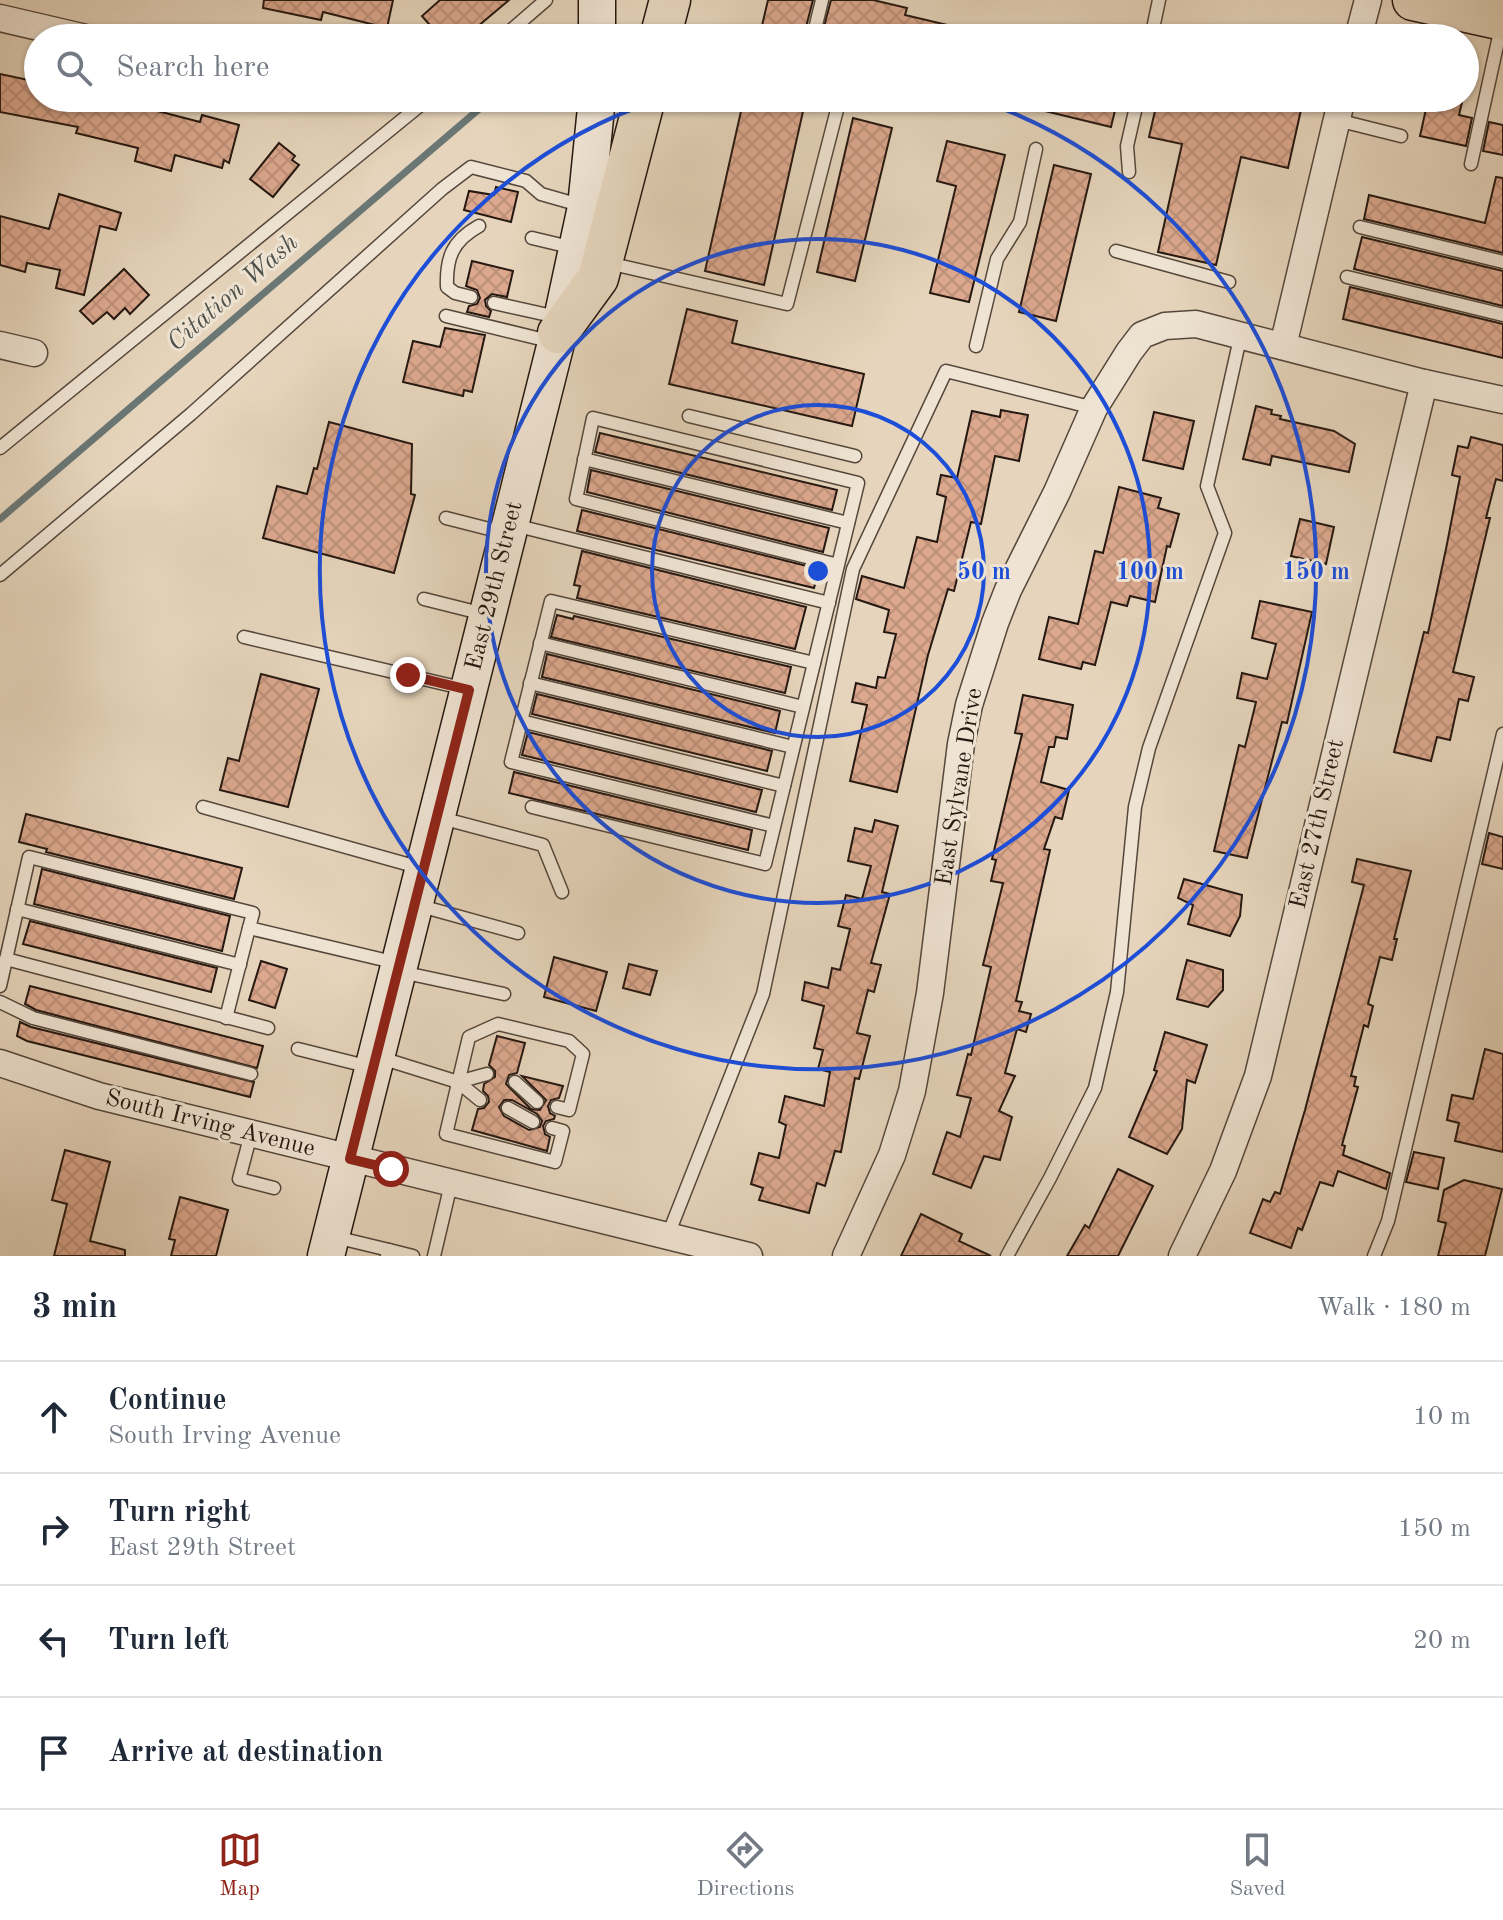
<!DOCTYPE html>
<meta charset="utf-8">
<style>
body{margin:0;font-family:"Old Standard TT",serif;background:#f6f6f7;color:#1f2937}
.stop{position:absolute;width:24px;height:24px;margin:-18px;border:6px solid #8f2418;border-radius:50%;background:#fff}
.stop.end{background:#8f2418;border-color:#fff;box-shadow:0 2px 8px #0008}
.list{margin:0;padding:0;list-style:none}
h2{display:flex;justify-content:space-between;align-items:center;height:104px;margin:0;padding:0 32px;font-size:34px}
h2 small{font-size:26px;font-weight:400;color:#747a83}
.list li{display:grid;grid-template-columns:52px 1fr auto;gap:24px;align-items:center;box-sizing:border-box;height:112px;padding:0 32px;border-top:2px solid #e0e1e3}
.list b{display:block;font-size:30px;white-space:nowrap}
.list p{margin:0;font-size:26px;white-space:nowrap;color:#747a83}
.list em{font-size:26px;font-style:normal;color:#747a83}
.icon{flex:none;width:44px;height:44px;fill:none;stroke:currentColor;stroke-width:2;stroke-linecap:round;stroke-linejoin:round}
.map{position:relative;flex:none;width:1503px;height:1256px;overflow:hidden}
.search{position:absolute;background:#fff;box-shadow:0 2px 6px #0004;left:24px;right:24px;top:24px;height:88px;display:flex;align-items:center;gap:20px;box-sizing:border-box;padding:0 28px;border-radius:44px;color:#747a83;font-size:30px}
.sheet{height:552px;background:#fff}
nav{display:flex;justify-content:space-around;align-items:center;box-sizing:border-box;height:112px;border-top:2px solid #e0e1e3;background:#fff;font-size:22px;color:#747a83}
nav a{display:grid;justify-items:center;gap:4px}
nav .on{color:#8f2418}
.map>svg:first-child{display:block}
.lines{fill:none;stroke-linecap:round;stroke-linejoin:round}
.stream{stroke:#6a7775;stroke-width:7}
.building{fill:url(#building-cross-hatch);stroke:#251811;stroke-width:2;fill-rule:evenodd}
.lane-casing{stroke:#55473c;stroke-width:15}
.street-casing{stroke:#55473c;stroke-width:29}
.secondary-casing{stroke:#251811;stroke-width:39}
.primary-casing{stroke:#251811;stroke-width:43}
.lane{stroke:#efe4d3;stroke-width:12}
.street{stroke:#efe4d3;stroke-width:26}
.secondary{stroke:#efe4d3;stroke-width:36}
.primary{stroke:#e6d5bc;stroke-width:40}
.route{stroke:#8f2418;stroke-width:10}
.ring{fill:none;stroke:#1d4ed8;stroke-width:4}
.labels{text-anchor:middle;dominant-baseline:central;stroke-width:6;stroke-linejoin:round;paint-order:stroke}
.street-label{font-size:24px;fill:#251811;stroke:#efe4d3}
.water-label{font-size:26px;font-style:italic;fill:#4d504b;stroke:#efe4d3}
.centre{fill:#1d4ed8;stroke:#efe4d3;stroke-width:4}
.ring-label{font-size:24px;text-anchor:middle;font-weight:bold;fill:#1d4ed8;stroke:#efe4d3;stroke-width:6;stroke-linejoin:round;paint-order:stroke}
</style>
<div class="map">
<svg width="1503" height="1256" viewBox="0 0 1503 1256">
<defs>
<pattern id="building-cross-hatch" width="8" height="8" patternUnits="userSpaceOnUse" patternTransform="scale(2)"><rect width="8" height="8" fill="#dca88e"/><path d="M0 0l8 8M0 8l8-8" fill="none" stroke="#bd9079"/></pattern>
</defs>
<rect width="100%" height="100%" fill="#e6d5bc"/>
<filter id="stains"><feTurbulence type="fractalNoise" baseFrequency=".0025" numOctaves="4"/><feColorMatrix values="0 0 0 0 .2 0 0 0 0 .09 0 0 0 0 .02 0 0 0 .5 -.17"/></filter>
<radialGradient id="worn" r=".72"><stop offset=".6" stop-color="#630" stop-opacity="0"/><stop offset="1" stop-color="#630" stop-opacity=".3"/></radialGradient>
<g class="lines">
<polyline class="stream" points="0,519 492,98"/>
</g>
<g class="building">
<polygon points="264,0 393,0 387,28 323,12 321,20 263,8"/>
<polygon points="440,0 509,0 464,38 441,38 422,16"/>
<polygon points="768,0 813,0 805,31 807,38 764,38 766,31 761,30"/>
<polygon points="831,0 873,0 907,8 905,15 973,31 973,38 821,38"/>
<polygon points="0,74 38,82 38,98 124,98 123,102 200,122 202,115 239,125 229,163 224,160 222,168 175,155 171,171 135,161 138,148 76,133 78,127 0,112"/>
<polygon points="744,98 806,98 764,285 705,271"/>
<polygon points="1021,98 1118,98 1111,127 1020,105"/>
<polygon points="1158,98 1291,98 1303,101 1288,168 1241,157 1216,265 1158,252 1182,144 1149,137"/>
<polygon points="1437,98 1463,98 1459,115 1472,118 1466,146 1420,136 1426,109 1434,111"/>
<polygon points="853,118 892,128 855,281 817,272"/>
<polygon points="1489,122 1503,125 1503,155 1483,151"/>
<polygon points="947,141 1005,155 969,302 930,293 956,186 937,181"/>
<polygon points="279,143 295,156 292,160 299,165 273,197 250,179"/>
<polygon points="1054,165 1091,174 1056,321 1019,312"/>
<polygon points="1496,177 1503,178 1503,253 1364,219 1369,195 1485,223"/>
<polygon points="496,187 518,192 511,222 464,210 469,191 494,195"/>
<polygon points="59,194 121,213 116,230 100,226 84,295 56,288 60,270 27,263 25,272 0,265 0,216 49,229"/>
<polygon points="1362,237 1503,271 1503,306 1354,269"/>
<polygon points="472,261 513,271 507,297 492,294 485,300 486,306 491,311 489,317 467,312 469,306 477,304 480,298 477,290 466,286"/>
<polygon points="124,269 149,295 130,314 125,308 114,319 107,312 93,324 80,311"/>
<polygon points="1350,287 1503,324 1503,358 1343,319"/>
<polygon points="687,309 737,321 732,343 864,374 852,426 669,384"/>
<polygon points="445,328 485,335 472,392 464,390 463,396 403,382 413,341 440,347"/>
<polygon points="1256,406 1272,410 1271,414 1281,416 1280,419 1334,431 1355,444 1349,472 1272,456 1270,465 1243,459"/>
<polygon points="1001,410 1028,415 1019,461 995,456 981,524 971,522 954,591 948,589 928,655 897,792 850,781 867,705 852,702 856,683 876,688 878,677 885,678 896,634 884,632 889,610 856,599 862,576 904,588 917,537 937,542 946,497 937,494 941,475 957,478 972,411 1000,417"/>
<polygon points="1154,412 1194,421 1183,469 1143,460"/>
<polygon points="329,422 412,444 411,494 415,495 394,573 263,538 277,486 307,494 314,468 317,469"/>
<polygon points="600,433 837,490 832,510 595,452"/>
<polygon points="1471,437 1503,445 1503,481 1496,479 1486,518 1490,518 1453,672 1474,677 1468,701 1459,699 1450,740 1437,737 1431,761 1394,752 1424,632 1428,633 1446,549 1460,477 1452,475 1458,446 1468,448"/>
<polygon points="591,470 829,528 823,552 587,492"/>
<polygon points="1119,487 1161,498 1158,508 1179,514 1170,547 1167,546 1155,602 1130,596 1127,606 1111,602 1095,665 1083,662 1081,669 1039,659 1049,617 1078,624 1095,551 1103,553"/>
<polygon points="582,510 819,569 814,588 577,531"/>
<polygon points="1300,519 1334,527 1326,564 1291,556"/>
<polygon points="582,551 806,607 795,649 577,598 580,586 574,585"/>
<polygon points="1260,601 1312,612 1287,723 1282,722 1247,858 1214,851 1239,745 1245,747 1256,702 1237,698 1242,673 1267,679 1276,644 1252,638"/>
<polygon points="557,615 573,619 574,616 791,667 785,693 551,637"/>
<polygon points="547,654 780,711 775,733 542,677"/>
<polygon points="261,674 319,689 288,807 220,790 228,758 239,761"/>
<polygon points="537,694 772,751 767,771 532,714"/>
<polygon points="1023,695 1073,705 1067,739 1056,737 1054,747 1049,747 1041,782 1069,790 1062,819 1055,817 1044,849 1050,850 1016,1001 1022,1002 1019,1011 1031,1014 1026,1032 1017,1029 1005,1073 1015,1076 999,1111 1012,1117 1000,1160 984,1156 971,1188 933,1174 947,1132 960,1137 971,1098 957,1095 968,1054 971,1055 991,967 983,965 1003,883 991,881 996,860 992,859 1022,734 1015,733"/>
<polygon points="528,732 762,790 756,812 522,755"/>
<polygon points="514,772 752,830 748,850 509,793"/>
<polygon points="26,814 242,868 234,899 46,852 47,849 19,842"/>
<polygon points="875,820 898,826 882,892 890,894 871,963 881,965 874,992 868,990 857,1033 870,1036 859,1079 855,1078 841,1152 835,1151 825,1186 817,1183 809,1213 759,1200 763,1188 751,1184 759,1153 779,1158 786,1125 779,1122 785,1096 824,1106 830,1072 818,1069 823,1050 814,1048 824,1006 802,1000 805,982 828,988 832,968 840,970 850,929 838,926 846,895 862,899 871,866 848,861 855,828 872,832"/>
<polygon points="1489,833 1503,837 1503,869 1482,864"/>
<polygon points="1357,859 1411,871 1394,939 1397,939 1392,960 1380,957 1368,1004 1373,1006 1368,1027 1364,1025 1351,1076 1356,1077 1354,1086 1358,1087 1342,1145 1345,1146 1343,1155 1390,1173 1386,1189 1338,1171 1333,1186 1320,1182 1302,1230 1298,1228 1291,1248 1250,1233 1263,1199 1270,1202 1275,1192 1280,1194 1305,1110 1364,885 1352,882"/>
<polygon points="42,869 230,916 222,951 34,904"/>
<polygon points="1184,879 1242,895 1240,916 1230,936 1188,924 1193,905 1178,898"/>
<polygon points="30,921 217,968 211,992 23,944"/>
<polygon points="554,957 607,972 596,1011 544,997"/>
<polygon points="1187,960 1223,970 1223,990 1208,1007 1177,999"/>
<polygon points="261,961 287,969 275,1008 249,1000"/>
<polygon points="629,964 657,971 650,995 623,988"/>
<polygon points="30,986 263,1046 257,1068 36,1010 25,1004"/>
<polygon points="20,1022 31,1027 254,1082 250,1097 27,1041 17,1036"/>
<polygon points="1165,1032 1207,1045 1195,1083 1187,1080 1182,1129 1167,1154 1129,1137 1157,1071 1154,1070"/>
<path d="M497,1036L525,1043L517,1073L509,1075L506,1084L531,1109L540,1110L546,1100L522,1076L563,1086L559,1098L551,1100L548,1106L550,1113L555,1116L554,1119L546,1121L543,1126L545,1134L550,1137L547,1151L472,1130L478,1109L484,1108L489,1102L488,1096L483,1091L484,1084L495,1077V1071L489,1065ZM504,1100H512L537,1114L542,1121L540,1127L529,1130L504,1116L499,1107Z"/>
<polygon points="1485,1049 1503,1054 1503,1152 1455,1141 1459,1123 1447,1120 1452,1095 1473,1099"/>
<polygon points="65,1150 110,1162 90,1241 125,1250 125,1256 54,1256 67,1204 52,1200"/>
<polygon points="1414,1152 1444,1158 1438,1189 1406,1182"/>
<polygon points="1118,1169 1153,1186 1118,1256 1067,1256 1085,1225 1089,1228"/>
<polygon points="1464,1180 1502,1189 1485,1256 1438,1256 1446,1223 1438,1221 1444,1190"/>
<polygon points="180,1197 228,1210 216,1256 171,1256 175,1240 169,1239"/>
<polygon points="921,1214 962,1234 959,1241 991,1256 901,1256"/>
</g>
<g class="lines">
<g class="lane-casing">
<g id="lane">
<polyline points="814,33 822,0"/>
<polyline points="502,38 546,0"/>
<polyline points="1151,38 1159,0"/>
<polyline points="1337,120 1401,136"/>
<polyline points="1471,164 1501,27"/>
<polyline points="1129,172 1127,146 1138,98"/>
<polyline points="1360,227 1503,262"/>
<polyline points="532,238 574,248"/>
<polyline points="1116,251 1229,282"/>
<polyline points="608,263 787,304 839,102"/>
<polyline points="1347,277 1503,315"/>
<path d="M471,297L455,293L447,287C446,258 452,241 479,226"/>
<polyline points="494,303 557,317"/>
<polyline points="446,316 553,342"/>
<polyline points="976,346 997,259 1020,222 1036,149"/>
<polyline points="689,416 855,456"/>
<polyline points="0,448 429,98"/>
<polyline points="584,459 848,523"/>
<polyline points="446,518 505,533"/>
<polyline points="514,525 829,603"/>
<polyline points="0,575 191,414 442,189 471,167 526,181 541,194 583,206"/>
<polyline points="424,599 484,614"/>
<polyline points="244,637 466,689"/>
<polyline points="540,643 803,707"/>
<polyline points="530,683 793,747"/>
<polyline points="521,721 784,786"/>
<polyline points="203,807 421,868"/>
<polyline points="532,807 765,864 858,483 593,418 576,499 838,565"/>
<polyline points="441,818 543,845 562,892"/>
<polyline points="774,826 511,762 551,601 814,663"/>
<polyline points="417,905 518,933"/>
<polyline points="17,909 240,965"/>
<polyline points="6,959 268,1028"/>
<polyline points="401,972 504,994"/>
<polyline points="0,986 29,857 253,913 249,928 397,963"/>
<polyline points="0,1002 33,1018 251,1074"/>
<polyline points="226,1018 249,928"/>
<polyline points="298,1049 370,1067"/>
<polyline points="378,1057 458,1082 480,1100"/>
<polyline points="458,1082 487,1074"/>
<polyline points="515,1082 537,1102"/>
<polyline points="508,1108 533,1122"/>
<polyline points="552,1128 563,1131 555,1162 446,1134 469,1037 498,1024 569,1041 583,1054 569,1110 557,1107"/>
<polyline points="251,1134 239,1179 274,1188"/>
<polyline points="668,1235 763,994 853,569 946,371 1094,408"/>
<polyline points="335,1237 389,1250 387,1256"/>
<polyline points="389,1250 413,1256"/>
<polyline points="434,1256 451,1184"/>
<polyline points="1007,1256 1050,1178 1095,1088 1117,992 1135,807 1149,748 1225,533 1207,486 1241,334"/>
<polyline points="1374,1256 1388,1221 1503,734"/>
</g>
</g>
<g class="street-casing">
<g id="street">
<polyline points="0,18 86,38"/>
<polyline points="1358,38 1368,0"/>
<polyline points="0,345 34,353"/>
<polyline points="1283,346 1342,98"/>
<polyline points="0,1063 99,1096 749,1256"/>
<polyline points="846,1256 892,1155 912,1091 930,993 961,744 969,705 995,623 1008,590 1057,492 1094,408 1129,352 1142,335 1165,326 1196,324 1424,383 1503,400"/>
<polyline points="1182,1256 1223,1171 1258,1076 1424,383"/>
</g>
</g>
<g class="secondary-casing">
<g id="secondary">
<polyline points="597,0 597,38"/>
<polyline points="326,1256 562,319 586,207 597,98"/>
</g>
</g>
<g class="primary-casing">
<g id="primary">
<polyline points="1413,0 1503,20"/>
<polyline points="660,38 670,0"/>
<polyline points="558,333 598,278 645,98"/>
</g>
</g>
<use href="#lane" class="lane"/>
<use href="#street" class="street"/>
<use href="#secondary" class="secondary"/>
<use href="#primary" class="primary"/>
</g>
<g class="lines">
<polyline class="route" points="391,1169 350,1159 469,690 408,675"/>
</g>
<g class="ring">
<circle cx="818" cy="571" r="166"/>
<circle cx="818" cy="571" r="332"/>
<path d="M976 99A498 498 0 1 1 660 99"/>
</g>
<g class="labels">
<g class="street-label">
<text transform="translate(495 586) rotate(-76)">East 29th Street</text>
<text transform="translate(960 787) rotate(-81)">East Sylvane Drive</text>
<text transform="translate(1318 824) rotate(-77)">East 27th Street</text>
<text transform="translate(210 1124) rotate(14)">South Irving Avenue</text>
</g>
<g class="water-label">
<text transform="translate(233 293) rotate(-41)">Citation Wash</text>
</g>
</g>
<circle cx="818" cy="571" r="12" class="centre"/>
<g class="ring-label">
<text x="984" y="579">50 m</text>
<text x="1150" y="579">100 m</text>
<text x="1316" y="579">150 m</text>
</g>
<rect width="100%" height="100%" filter="url(#stains)"/>
<rect width="100%" height="100%" fill="url(#worn)"/>
</svg>
<div class="stop" style="left:391px;top:1169px"></div>
<div class="stop end" style="left:408px;top:675px"></div>
<div class="search"><svg class="icon" aria-label="search" viewBox="0 0 24 24"><circle cx="10" cy="10" r="6"/><path d="M15 15l6 6"/></svg>Search here</div>
</div>
<section class="sheet">
<h2>3 min<small>Walk · 180 m</small></h2>
<ul class="list">
<li><svg class="icon" aria-label="ahead" viewBox="0 0 24 24"><path d="M12 20V5M6 11l6-6 6 6"/></svg><div><b>Continue</b><p>South Irving Avenue</p></div><em>10 m</em></li>
<li><svg class="icon" aria-label="right" viewBox="0 0 24 24"><path d="M7 20v-9h11M14 6l5 5-5 5"/></svg><div><b>Turn right</b><p>East 29th Street</p></div><em>150 m</em></li>
<li><svg class="icon" aria-label="left" viewBox="0 0 24 24"><path d="M17 20v-9H6M10 6l-5 5 5 5"/></svg><div><b>Turn left</b></div><em>20 m</em></li>
<li><svg class="icon" aria-label="arrive" viewBox="0 0 24 24"><path d="M6 21V4h12l-3 4 3 4H6"/></svg><div><b>Arrive at destination</b></div></li>
</ul>
</section>
<nav>
<a class="on"><svg class="icon" aria-label="map" viewBox="0 0 24 24"><path d="M3 6l6-2 6 2 6-2v14l-6 2-6-2-6 2zM9 4v14M15 6v14"/></svg>Map</a>
<a><svg class="icon" aria-label="directions" viewBox="0 0 24 24"><path d="M12 3l9 9-9 9-9-9zM9 14v-3h6M13 9l2 2-2 2"/></svg>Directions</a>
<a><svg class="icon" aria-label="saved" viewBox="0 0 24 24"><path d="M7 4h10v16l-5-4-5 4z"/></svg>Saved</a>
</nav>
